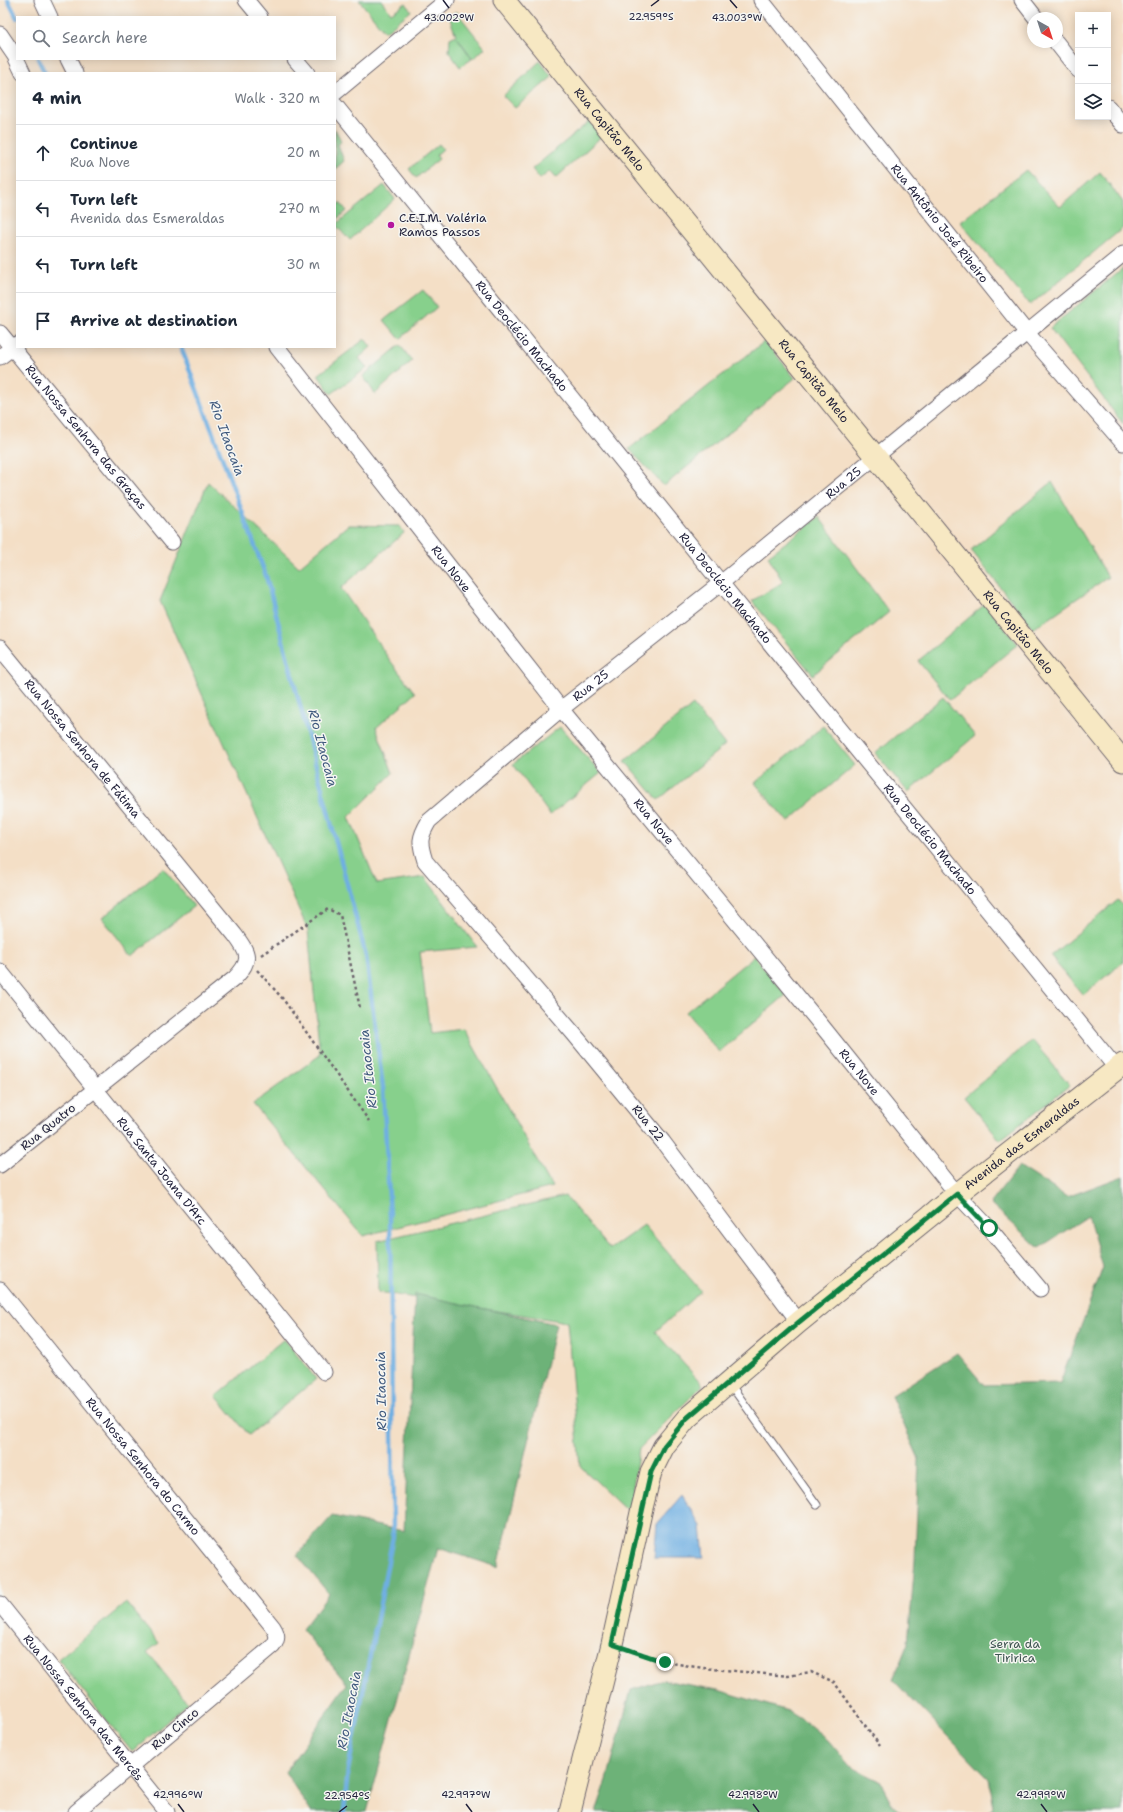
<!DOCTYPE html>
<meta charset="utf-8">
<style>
body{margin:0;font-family:"Shantell Sans",sans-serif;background:#f2f2f3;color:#1f2937}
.controls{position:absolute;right:12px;top:12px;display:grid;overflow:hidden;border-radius:0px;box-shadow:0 2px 10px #0003}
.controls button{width:36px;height:36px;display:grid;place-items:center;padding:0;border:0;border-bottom:1px solid #e0e1e3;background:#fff;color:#1f2937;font:20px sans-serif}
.compass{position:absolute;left:1027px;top:12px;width:36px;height:36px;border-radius:50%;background:#fff;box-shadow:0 2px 10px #0003;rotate:141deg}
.stop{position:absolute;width:12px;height:12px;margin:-9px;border:3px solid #0b8043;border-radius:50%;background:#fff}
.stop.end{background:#0b8043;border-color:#fff;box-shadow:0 1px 4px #0008}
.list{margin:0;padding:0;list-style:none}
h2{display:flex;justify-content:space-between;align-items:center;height:52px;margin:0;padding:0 16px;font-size:17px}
h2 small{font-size:13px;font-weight:400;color:#747a83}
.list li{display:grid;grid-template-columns:26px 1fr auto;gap:12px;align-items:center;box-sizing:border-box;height:56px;padding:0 16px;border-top:1px solid #e0e1e3}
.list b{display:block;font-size:15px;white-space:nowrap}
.list p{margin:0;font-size:13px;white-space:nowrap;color:#747a83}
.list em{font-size:13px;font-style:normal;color:#747a83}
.icon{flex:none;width:22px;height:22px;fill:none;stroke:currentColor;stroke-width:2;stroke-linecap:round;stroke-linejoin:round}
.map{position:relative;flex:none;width:1123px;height:1812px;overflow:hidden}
.search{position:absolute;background:#fff;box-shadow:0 2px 10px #0003;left:16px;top:16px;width:320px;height:44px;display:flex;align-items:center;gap:10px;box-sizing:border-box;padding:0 14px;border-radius:0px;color:#747a83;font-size:15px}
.panel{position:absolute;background:#fff;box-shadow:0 2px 10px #0003;left:16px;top:72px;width:320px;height:276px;border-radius:0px}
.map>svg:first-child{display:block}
.green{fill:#87d08c;stroke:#547964}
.forest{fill:#6db278;stroke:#486a5a}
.water{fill:#6eafe2;stroke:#48688e}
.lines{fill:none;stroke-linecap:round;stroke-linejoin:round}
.stream{stroke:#6eafe2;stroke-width:4.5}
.service-casing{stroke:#6c646c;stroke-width:9}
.minor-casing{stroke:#6c646c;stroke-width:17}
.secondary-casing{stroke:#6c646c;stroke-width:23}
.path{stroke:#6c646c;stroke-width:2.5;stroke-dasharray:3 3;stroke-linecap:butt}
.service{stroke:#fff;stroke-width:7}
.minor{stroke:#fff;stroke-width:15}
.secondary{stroke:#f7e8c3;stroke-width:21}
.route{stroke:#0b8043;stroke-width:5}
.ticks{fill:none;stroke:#22223b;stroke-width:1.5}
.poi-dot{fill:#b5179e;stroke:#f6f6f2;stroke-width:1.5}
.labels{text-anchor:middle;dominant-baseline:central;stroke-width:3;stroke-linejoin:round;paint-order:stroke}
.street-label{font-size:12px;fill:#22223b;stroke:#f6f6f2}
.poi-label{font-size:12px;fill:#22223b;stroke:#f6f6f2;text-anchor:start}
.park-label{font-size:12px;fill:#405653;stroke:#f6f6f2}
.water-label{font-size:13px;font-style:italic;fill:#405a7e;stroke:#f6f6f2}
.ticks-label{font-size:10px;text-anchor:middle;fill:#22223b;stroke:#f6f6f2;stroke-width:3;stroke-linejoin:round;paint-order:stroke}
</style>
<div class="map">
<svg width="1123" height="1812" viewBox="0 0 1123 1812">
<rect width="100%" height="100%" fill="#f6f6f2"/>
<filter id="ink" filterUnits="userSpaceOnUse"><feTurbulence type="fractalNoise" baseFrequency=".025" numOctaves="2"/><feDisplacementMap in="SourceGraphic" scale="8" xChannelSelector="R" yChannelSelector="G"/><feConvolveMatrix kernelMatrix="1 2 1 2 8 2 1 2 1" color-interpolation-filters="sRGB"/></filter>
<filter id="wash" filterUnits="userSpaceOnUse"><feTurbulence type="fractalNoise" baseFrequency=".012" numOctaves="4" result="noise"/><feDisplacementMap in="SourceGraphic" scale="16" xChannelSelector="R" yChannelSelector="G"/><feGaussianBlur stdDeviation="0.9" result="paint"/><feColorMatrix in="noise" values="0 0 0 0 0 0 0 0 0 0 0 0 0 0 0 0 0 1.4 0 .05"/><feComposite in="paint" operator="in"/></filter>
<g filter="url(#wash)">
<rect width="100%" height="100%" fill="#f4dfc6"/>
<g class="green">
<polygon points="359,0 381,0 391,13 406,3 411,11 385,32"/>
<polygon points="456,11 485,48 473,59 457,37 472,59 460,67 449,52 450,38 456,35 449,17"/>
<polygon points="540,61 552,77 515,108 503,96"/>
<polygon points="590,121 602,136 556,178 550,171 540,179 532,169"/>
<polygon points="335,129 341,141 338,145 344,161 335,169"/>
<polygon points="439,144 443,149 436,155 439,159 416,178 409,169"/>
<polygon points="1026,170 1060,207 1100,172 1123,202 1123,228 1030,305 960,222"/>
<polygon points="384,185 395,199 350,240 335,225"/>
<polygon points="340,203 347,211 335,220 335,206"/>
<polygon points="1123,268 1123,424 1050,328"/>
<polygon points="423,290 437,307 400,339 384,320"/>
<polygon points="365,339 371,347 359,358 367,368 331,394 318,375"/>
<polygon points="765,341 795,378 664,486 629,449"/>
<polygon points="400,345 412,361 375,394 363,376"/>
<polygon points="208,482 299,567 348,525 400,526 404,533 341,588 389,659 415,693 376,728 393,773 349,817 377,884 425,877 477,947 420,952 430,1033 464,1029 552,1187 363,1236 253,1104 320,1055 308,930 160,601"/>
<polygon points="1052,482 1108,577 1033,629 971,550"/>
<polygon points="819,517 889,612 813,675 752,601 783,582 768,556"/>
<polygon points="985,604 1018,644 950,700 918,661"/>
<polygon points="943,697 975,736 908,792 875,753"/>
<polygon points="693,705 725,745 658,800 625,761"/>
<polygon points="823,726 855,765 788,822 755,783"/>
<polygon points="560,727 601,773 550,815 513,764"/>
<polygon points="163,868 194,906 132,956 102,918"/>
<polygon points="1118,900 1123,906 1123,962 1083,995 1050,956"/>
<polygon points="754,956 786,995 719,1052 686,1012"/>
<polygon points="1032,1040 1070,1085 1000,1140 964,1097"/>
<polygon points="565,1196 610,1249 644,1225 701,1291 655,1332 703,1385 639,1449 629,1512 580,1466 567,1322 378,1292 377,1241"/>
<polygon points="284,1339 316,1379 249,1435 216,1396"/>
<polygon points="126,1603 159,1643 147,1652 188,1703 132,1752 58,1659"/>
</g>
<g class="forest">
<polygon points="1019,1166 1067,1197 1123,1176 1123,1812 988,1812 994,1808 989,1779 893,1680 908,1643 915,1560 919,1459 891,1396 957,1353 984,1385 1060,1383 1103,1267 1088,1216 1039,1248 990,1203"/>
<polygon points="415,1294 556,1324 498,1567 438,1548 367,1812 311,1812 285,1772 347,1684 302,1629 329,1594 297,1555 332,1516 404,1531"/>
<polygon points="663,1680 718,1690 788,1711 807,1723 828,1740 850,1766 880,1781 893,1806 901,1812 596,1812 607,1780 631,1690"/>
</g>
<polygon class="water" points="682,1495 701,1526 704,1558 654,1558 657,1524"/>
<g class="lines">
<g class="stream">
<polyline points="8,0 17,18"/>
<polyline points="38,59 45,73"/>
<polyline points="181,347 266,576 366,956 383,1088 390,1216 393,1536 348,1770 344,1812"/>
</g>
</g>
</g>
<g filter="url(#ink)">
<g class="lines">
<g class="service-casing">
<polyline id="service" points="730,1384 817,1505"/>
</g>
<g class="minor-casing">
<g id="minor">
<polyline points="42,0 50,17"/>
<polyline points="246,0 260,17"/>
<path id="s1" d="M761,0L1027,333L1123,443"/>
<polyline points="1022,0 1036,18"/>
<polyline points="0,34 15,56 23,73"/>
<polyline points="1056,42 1078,70"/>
<polyline points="68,59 75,73"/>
<polyline points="295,59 307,73"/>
<polyline points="335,93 447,0"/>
<path id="s2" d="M335,105L721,583L1117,1069"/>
<polyline points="1108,107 1123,125"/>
<path id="s3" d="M0,333L172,542"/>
<path id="s4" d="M277,347L561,709L822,1026L957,1194L989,1228L1040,1289"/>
<polyline points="0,357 17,344"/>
<path id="s5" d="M0,648L235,935C249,954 252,960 235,978L0,1165"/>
<path id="s6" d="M0,971L324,1372"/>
<path id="s7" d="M0,1290L273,1627C278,1635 278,1639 273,1646L76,1812"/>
<path id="s8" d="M799,1322L663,1142L574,1034L425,861C419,842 419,838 429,821L561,709L721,583L1123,254"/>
<path id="s9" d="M0,1604L167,1812"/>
</g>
</g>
<g class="secondary-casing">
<g id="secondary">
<path id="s10" d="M504,0L1123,761"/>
<path id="s11" d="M570,1812L612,1644L642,1508L651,1472L664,1446L687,1418L799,1322L957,1194L1123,1064"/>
</g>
</g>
<g class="path">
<polyline points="261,955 328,909 340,915 360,1008"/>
<polyline points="257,970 283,999 369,1121"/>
<polyline points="628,1649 665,1662 703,1668 788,1676 811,1672 834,1682 880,1746"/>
</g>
<use href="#service" class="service"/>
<use href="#minor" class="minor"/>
<use href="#secondary" class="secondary"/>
</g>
</g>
<g class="lines" filter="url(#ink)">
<polyline class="route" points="665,1662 612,1644 651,1472 664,1446 687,1418 799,1322 957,1194 989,1228"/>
</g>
<path class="ticks" d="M443,0L449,8M730,0L737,8M651,6L659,0M178,1804L184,1812M466,1804L472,1812M753,1804L759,1812M1041,1804L1047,1812M339,1812L347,1806"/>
<circle class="poi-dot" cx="391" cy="225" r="4"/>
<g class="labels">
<g class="street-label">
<text stroke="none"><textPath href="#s10" startOffset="167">Rua Capitão Melo</textPath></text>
<text stroke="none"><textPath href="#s1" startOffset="286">Rua Antônio José Ribeiro</textPath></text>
<text stroke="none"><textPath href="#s2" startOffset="297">Rua Deoclécio Machado</textPath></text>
<text stroke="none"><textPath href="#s10" startOffset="491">Rua Capitão Melo</textPath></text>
<text stroke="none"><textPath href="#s3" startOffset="135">Rua Nossa Senhora das Graças</textPath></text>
<text stroke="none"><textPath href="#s8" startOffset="1171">Rua 25</textPath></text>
<text stroke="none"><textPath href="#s4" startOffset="282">Rua Nove</textPath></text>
<text stroke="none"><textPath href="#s2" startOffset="621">Rua Deoclécio Machado</textPath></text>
<text stroke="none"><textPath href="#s10" startOffset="815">Rua Capitão Melo</textPath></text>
<text stroke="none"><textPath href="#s8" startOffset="847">Rua 25</textPath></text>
<text stroke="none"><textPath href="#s5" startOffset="130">Rua Nossa Senhora de Fátima</textPath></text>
<text stroke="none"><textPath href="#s4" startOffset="606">Rua Nove</textPath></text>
<text stroke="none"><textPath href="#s2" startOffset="945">Rua Deoclécio Machado</textPath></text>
<text stroke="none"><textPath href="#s4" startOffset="930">Rua Nove</textPath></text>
<text transform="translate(648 1123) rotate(51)">Rua 22</text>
<text transform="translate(48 1127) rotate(-39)">Rua Quatro</text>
<text stroke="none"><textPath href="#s11" startOffset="848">Avenida das Esmeraldas</textPath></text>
<text stroke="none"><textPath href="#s6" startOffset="257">Rua Santa Joana D'Arc</textPath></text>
<text stroke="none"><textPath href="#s7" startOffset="227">Rua Nossa Senhora do Carmo</textPath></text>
<text stroke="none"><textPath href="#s9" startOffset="133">Rua Nossa Senhora das Mercês</textPath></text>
<text transform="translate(175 1729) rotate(-40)">Rua Cinco</text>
</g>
<g class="poi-label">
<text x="399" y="218">C.E.I.M. Valéria<tspan x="399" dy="14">Ramos Passos</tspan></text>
</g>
<g class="park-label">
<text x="1015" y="1644">Serra da<tspan x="1015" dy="14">Tiririca</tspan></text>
</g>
<g class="water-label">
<text transform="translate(227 438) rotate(70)">Rio Itaocaia</text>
<text transform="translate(323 748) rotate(75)">Rio Itaocaia</text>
<text transform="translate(368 1069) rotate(-96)">Rio Itaocaia</text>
<text transform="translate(381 1391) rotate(-91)">Rio Itaocaia</text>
<text transform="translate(349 1710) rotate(-79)">Rio Itaocaia</text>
</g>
</g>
<g class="ticks-label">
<text x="651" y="20">22.959°S</text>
<text x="737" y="21">43.003°W</text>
<text x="449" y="21">43.002°W</text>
<text x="178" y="1798">42.996°W</text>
<text x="466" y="1798">42.997°W</text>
<text x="753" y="1798">42.998°W</text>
<text x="1041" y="1798">42.999°W</text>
<text x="347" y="1799">22.954°S</text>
</g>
</svg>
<div class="controls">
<button>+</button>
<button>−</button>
<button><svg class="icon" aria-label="layers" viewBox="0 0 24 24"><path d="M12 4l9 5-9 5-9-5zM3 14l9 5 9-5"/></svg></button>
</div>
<svg class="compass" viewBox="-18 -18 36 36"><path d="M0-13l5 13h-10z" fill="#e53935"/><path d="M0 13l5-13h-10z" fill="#747a83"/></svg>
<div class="stop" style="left:989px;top:1228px"></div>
<div class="stop end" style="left:665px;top:1662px"></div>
<div class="search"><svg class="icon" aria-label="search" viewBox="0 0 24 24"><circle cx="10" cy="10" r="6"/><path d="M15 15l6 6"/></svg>Search here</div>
<section class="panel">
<h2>4 min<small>Walk · 320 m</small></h2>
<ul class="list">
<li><svg class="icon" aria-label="ahead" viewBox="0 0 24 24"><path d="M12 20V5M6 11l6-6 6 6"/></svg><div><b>Continue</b><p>Rua Nove</p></div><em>20 m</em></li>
<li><svg class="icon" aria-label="left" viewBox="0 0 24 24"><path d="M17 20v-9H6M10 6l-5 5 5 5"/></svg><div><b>Turn left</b><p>Avenida das Esmeraldas</p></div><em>270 m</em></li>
<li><svg class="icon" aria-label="left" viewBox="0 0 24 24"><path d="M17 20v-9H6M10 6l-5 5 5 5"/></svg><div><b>Turn left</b></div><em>30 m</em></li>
<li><svg class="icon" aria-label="arrive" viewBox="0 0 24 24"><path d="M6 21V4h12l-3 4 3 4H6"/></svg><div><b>Arrive at destination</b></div></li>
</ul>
</section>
</div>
